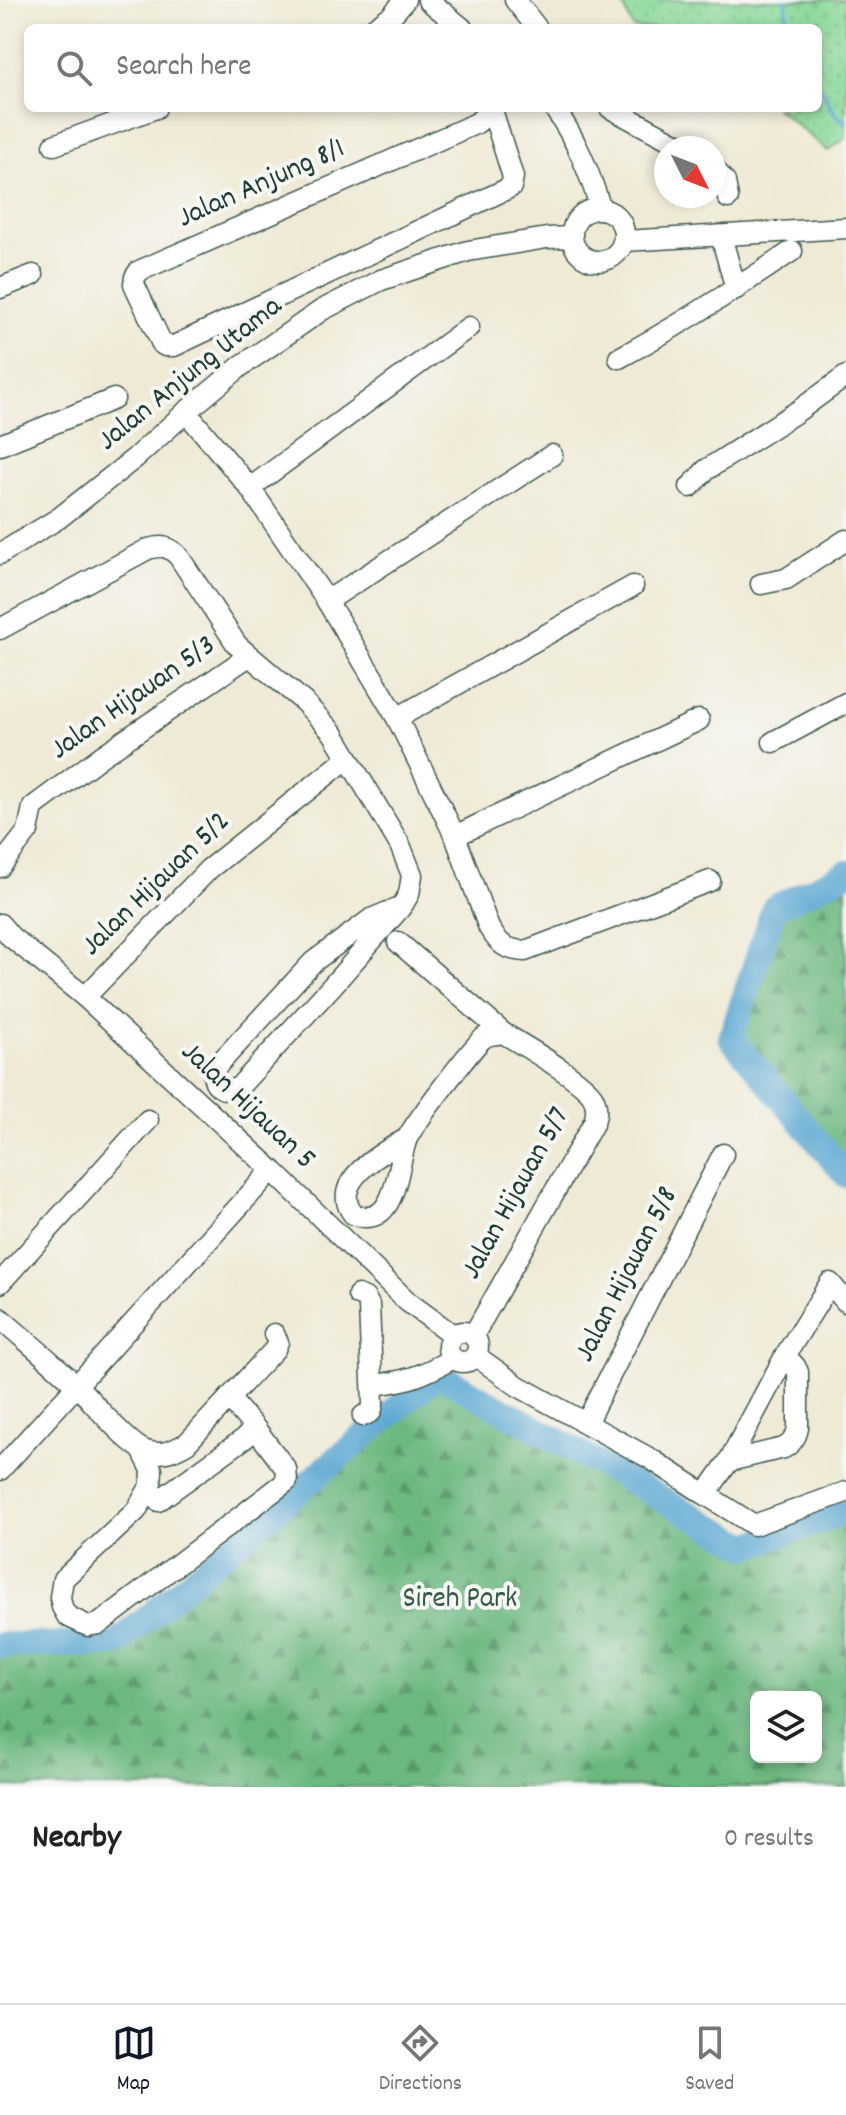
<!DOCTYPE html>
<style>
body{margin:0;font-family:Dekko,sans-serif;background:#f2f2f2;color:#222}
.controls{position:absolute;right:24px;bottom:24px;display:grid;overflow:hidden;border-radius:12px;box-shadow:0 4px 12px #0003}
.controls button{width:72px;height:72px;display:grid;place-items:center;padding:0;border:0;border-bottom:2px solid #e0e0e0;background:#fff;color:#222;font:40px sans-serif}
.compass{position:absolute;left:654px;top:136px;width:72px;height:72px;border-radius:50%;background:#fff;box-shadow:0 4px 12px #0003;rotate:132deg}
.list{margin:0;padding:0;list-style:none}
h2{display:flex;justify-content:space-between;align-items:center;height:104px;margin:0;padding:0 32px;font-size:34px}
h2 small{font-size:26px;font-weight:400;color:#767676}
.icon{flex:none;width:44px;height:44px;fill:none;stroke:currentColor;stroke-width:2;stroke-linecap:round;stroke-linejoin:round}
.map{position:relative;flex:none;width:846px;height:1787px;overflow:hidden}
.search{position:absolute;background:#fff;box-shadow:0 4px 12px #0003;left:24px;right:24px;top:24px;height:88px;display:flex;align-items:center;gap:20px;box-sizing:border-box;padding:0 28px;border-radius:12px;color:#767676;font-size:30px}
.sheet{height:216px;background:#fff}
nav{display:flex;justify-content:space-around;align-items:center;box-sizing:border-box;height:112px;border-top:2px solid #e0e0e0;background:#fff;font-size:22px;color:#767676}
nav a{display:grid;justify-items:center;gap:4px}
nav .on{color:#111827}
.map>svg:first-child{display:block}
.grass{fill:url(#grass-dots);stroke:#528a66;stroke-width:2}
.forest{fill:url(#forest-firs);stroke:#467a5a;stroke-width:2;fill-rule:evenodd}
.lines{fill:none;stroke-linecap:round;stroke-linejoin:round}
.stream{stroke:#58a6d2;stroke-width:4}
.river{stroke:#58a6d2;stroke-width:26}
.minor-casing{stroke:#3e574c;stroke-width:23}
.minor{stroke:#fff;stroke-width:20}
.labels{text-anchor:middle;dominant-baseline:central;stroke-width:8;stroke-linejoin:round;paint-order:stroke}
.street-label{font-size:30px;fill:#1f3d34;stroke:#f6f6f2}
.park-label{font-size:30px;fill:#345c48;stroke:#f6f6f2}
</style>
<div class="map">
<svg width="846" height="1787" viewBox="0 0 846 1787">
<defs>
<pattern id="grass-dots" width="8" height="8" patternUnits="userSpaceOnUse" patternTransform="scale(2)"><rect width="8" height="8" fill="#86d797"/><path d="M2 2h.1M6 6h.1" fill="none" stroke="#73b983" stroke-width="1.8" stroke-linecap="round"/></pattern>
<pattern id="forest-firs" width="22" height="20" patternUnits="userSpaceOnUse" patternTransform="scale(2)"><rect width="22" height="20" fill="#6cb880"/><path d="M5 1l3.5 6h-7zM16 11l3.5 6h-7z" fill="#58976a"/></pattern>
</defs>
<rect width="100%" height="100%" fill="#f6f6f2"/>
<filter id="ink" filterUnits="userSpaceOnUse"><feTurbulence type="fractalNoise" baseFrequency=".0125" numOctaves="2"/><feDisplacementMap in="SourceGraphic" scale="16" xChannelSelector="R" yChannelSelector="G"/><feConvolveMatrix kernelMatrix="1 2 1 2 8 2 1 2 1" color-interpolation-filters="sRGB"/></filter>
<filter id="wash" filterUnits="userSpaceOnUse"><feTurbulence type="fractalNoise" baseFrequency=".006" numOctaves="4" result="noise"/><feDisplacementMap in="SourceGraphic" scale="32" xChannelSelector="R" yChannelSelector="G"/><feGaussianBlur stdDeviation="1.8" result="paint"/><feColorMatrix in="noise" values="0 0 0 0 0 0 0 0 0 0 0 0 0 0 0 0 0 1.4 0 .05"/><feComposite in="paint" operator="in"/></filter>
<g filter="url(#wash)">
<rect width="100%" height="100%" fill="#efead5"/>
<polygon class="grass" points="621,0 846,0 846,138 828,151 776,108 818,108 818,28 633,28"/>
<g class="forest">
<polygon points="846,873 846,1175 731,1038 774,908"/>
<path d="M438,1374L747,1546L846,1512V1787H0V1645L116,1643ZM756,1697H816V1757H756Z"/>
</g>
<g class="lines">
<g class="stream">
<polyline points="786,0 786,24 788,28"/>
<polyline points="818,83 836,115 846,122"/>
</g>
<g class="river">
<polyline points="846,873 774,908 731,1038 846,1175"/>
<polyline points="0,1645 116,1644 438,1374 747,1546 846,1512"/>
</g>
</g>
</g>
<g filter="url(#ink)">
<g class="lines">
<g class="minor-casing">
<g id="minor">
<polyline points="428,0 462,28"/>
<polyline points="515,0 537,28"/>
<polyline points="374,28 392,15 405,0"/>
<path d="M554,108C577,140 589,172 601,209"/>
<polyline points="610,108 685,148"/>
<polyline points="492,110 513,177 511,187 174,346 165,346 162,344 134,284 135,277 139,271 477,123 493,108"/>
<polyline points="54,145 156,108"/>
<polyline points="714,168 725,182 728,198"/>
<circle cx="598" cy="235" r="26"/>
<polyline points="721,236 736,289"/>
<polyline points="624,241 846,228"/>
<polyline points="0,288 33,275"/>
<path d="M619,358C679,326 736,289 792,251"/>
<path d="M186,412L250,488L327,601L397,718L455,836L489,928C499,944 505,950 525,951L710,881"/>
<polyline points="0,445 114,399"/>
<polyline points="690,487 706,470 798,411 846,376"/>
<polyline points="250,488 469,327"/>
<polyline points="0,554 59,518 135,458 186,412 241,366 322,310 381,280 468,251 547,238 572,237"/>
<polyline points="761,584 786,579 846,540"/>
<polyline points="327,601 552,455"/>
<path d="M0,629L148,549C162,545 169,546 179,557L237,645L304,702L333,733L400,845L412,875L409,894L402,906L333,985L238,1088C223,1093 211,1085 214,1069L313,962L371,919L402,906"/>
<polyline points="397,718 633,586"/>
<polyline points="773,742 846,703"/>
<polyline points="455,836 699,720"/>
<polyline points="0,867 28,831 33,807 103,755 249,656"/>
<polyline points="0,924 11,937 85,997 272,1170 408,1302 453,1335"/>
<polyline points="398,942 503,1033"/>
<polyline points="85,997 209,869 348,758"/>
<path d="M406,1139C383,1152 328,1182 353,1214C396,1232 397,1167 406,1141C410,1129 475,1043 485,1037C490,1034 498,1034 503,1033C521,1044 585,1081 593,1097C597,1105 597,1114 594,1122L473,1336"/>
<polyline points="0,1283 148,1120"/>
<polyline points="358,1295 365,1298 369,1305 373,1405 371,1412 363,1416"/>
<path d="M0,1318C26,1341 54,1363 79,1388C94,1403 128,1445 146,1451C162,1456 173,1451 187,1443L275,1349L278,1342L274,1334"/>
<circle cx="463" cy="1347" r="15"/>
<polyline points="476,1356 518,1386 651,1459 703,1493 712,1485 729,1461 785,1356 830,1283 846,1302"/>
<path d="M373,1385C408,1381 421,1376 452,1359"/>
<polyline points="586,1423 723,1154"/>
<polyline points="142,1450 152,1470 151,1485 136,1511 63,1579 60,1597 62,1607 67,1616 88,1626 99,1624 287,1481 286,1469 255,1428"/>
<path d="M729,1461L784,1448C792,1443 796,1438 798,1428V1372L795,1366L785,1356"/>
<polyline points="0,1470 272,1170"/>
<polyline points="703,1493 754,1525 846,1492"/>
<polyline points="158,1501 245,1438 255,1428 229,1398"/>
</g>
</g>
<use href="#minor" class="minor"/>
</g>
</g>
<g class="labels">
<g class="street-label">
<text transform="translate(262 185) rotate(-24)">Jalan Anjung 8/1</text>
<text transform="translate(191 375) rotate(-39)">Jalan Anjung Utama</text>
<text transform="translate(134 699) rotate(-35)">Jalan Hijauan 5/3</text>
<text transform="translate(157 885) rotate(-44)">Jalan Hijauan 5/2</text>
<text transform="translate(247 1107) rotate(43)">Jalan Hijauan 5</text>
<text transform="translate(517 1194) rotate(-61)">Jalan Hijauan 5/7</text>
<text transform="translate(628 1275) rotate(-63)">Jalan Hijauan 5/8</text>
</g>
<g class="park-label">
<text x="460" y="1600">Sireh Park</text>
</g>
</g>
</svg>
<div class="controls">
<button><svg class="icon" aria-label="layers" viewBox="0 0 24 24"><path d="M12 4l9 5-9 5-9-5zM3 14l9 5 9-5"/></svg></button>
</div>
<svg class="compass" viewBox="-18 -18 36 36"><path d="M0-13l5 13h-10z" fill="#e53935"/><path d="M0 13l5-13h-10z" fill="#767676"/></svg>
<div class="search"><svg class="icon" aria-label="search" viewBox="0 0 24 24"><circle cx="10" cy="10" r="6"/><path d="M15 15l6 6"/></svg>Search here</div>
</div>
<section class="sheet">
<h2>Nearby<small>0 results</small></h2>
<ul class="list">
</ul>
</section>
<nav>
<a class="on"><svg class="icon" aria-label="map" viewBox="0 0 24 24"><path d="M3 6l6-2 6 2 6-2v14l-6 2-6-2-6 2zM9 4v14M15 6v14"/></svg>Map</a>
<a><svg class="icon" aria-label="directions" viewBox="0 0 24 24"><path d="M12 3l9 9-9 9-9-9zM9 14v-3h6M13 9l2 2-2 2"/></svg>Directions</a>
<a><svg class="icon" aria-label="saved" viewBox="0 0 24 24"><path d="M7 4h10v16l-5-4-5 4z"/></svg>Saved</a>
</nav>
